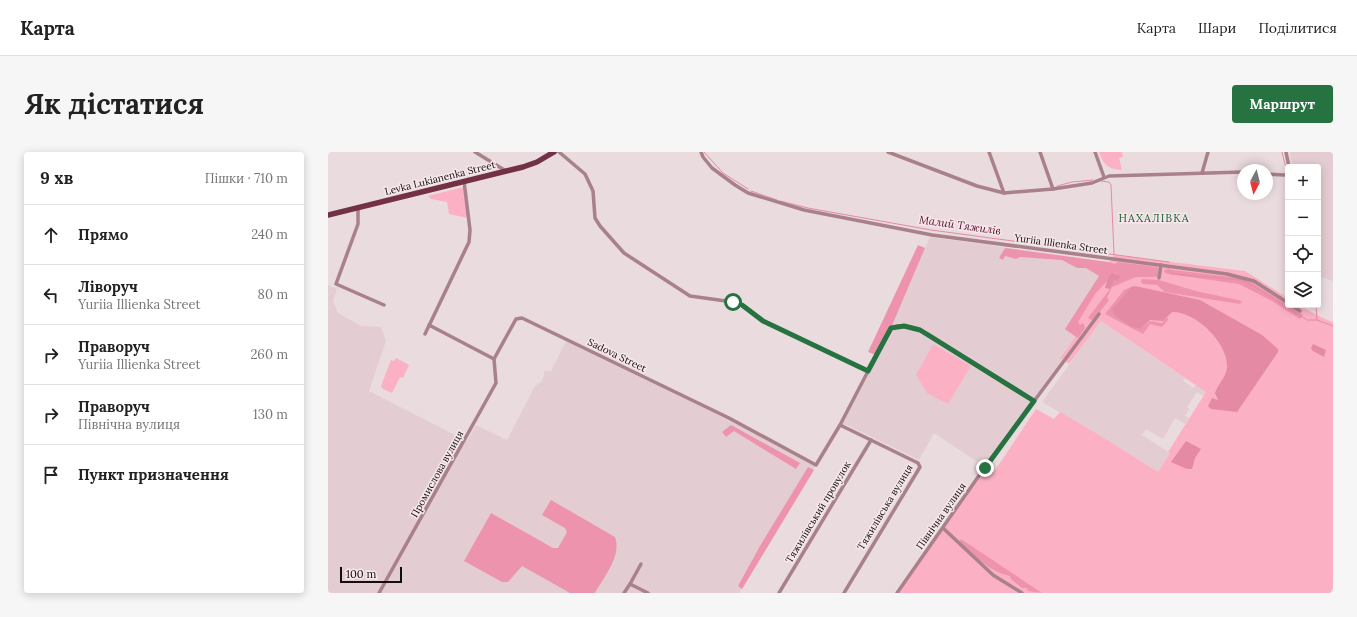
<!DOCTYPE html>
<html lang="uk">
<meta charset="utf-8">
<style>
body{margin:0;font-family:Lora,serif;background:#f6f6f6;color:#222}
.controls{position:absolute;right:12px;top:12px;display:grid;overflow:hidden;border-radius:4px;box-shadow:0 2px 10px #0003}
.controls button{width:36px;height:36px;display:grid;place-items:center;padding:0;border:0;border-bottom:1px solid #e0e0e0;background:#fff;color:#222;font:20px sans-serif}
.compass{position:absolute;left:909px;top:12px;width:36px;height:36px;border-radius:50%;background:#fff;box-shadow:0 2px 10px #0003;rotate:187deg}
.scale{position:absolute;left:12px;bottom:10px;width:62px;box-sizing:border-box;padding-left:4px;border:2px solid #120d0e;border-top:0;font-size:11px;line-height:14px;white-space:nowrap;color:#120d0e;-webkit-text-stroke:3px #f7e8ec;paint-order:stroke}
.stop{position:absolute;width:12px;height:12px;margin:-9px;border:3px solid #267241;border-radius:50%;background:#fff}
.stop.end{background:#267241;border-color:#fff;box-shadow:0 1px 4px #0008}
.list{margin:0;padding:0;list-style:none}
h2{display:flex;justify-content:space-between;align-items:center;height:52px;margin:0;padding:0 16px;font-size:17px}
h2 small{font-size:13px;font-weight:400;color:#767676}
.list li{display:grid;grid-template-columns:26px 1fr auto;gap:12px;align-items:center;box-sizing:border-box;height:60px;padding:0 16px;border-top:1px solid #e0e0e0}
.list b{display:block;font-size:15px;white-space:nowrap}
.list p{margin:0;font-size:13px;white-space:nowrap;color:#767676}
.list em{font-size:13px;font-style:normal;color:#767676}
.icon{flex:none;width:22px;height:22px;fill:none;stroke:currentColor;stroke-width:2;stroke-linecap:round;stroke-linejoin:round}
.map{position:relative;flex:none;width:1005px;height:441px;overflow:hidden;border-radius:4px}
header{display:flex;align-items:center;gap:24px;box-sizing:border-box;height:56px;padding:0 20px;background:#fff;border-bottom:1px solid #e0e0e0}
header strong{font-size:19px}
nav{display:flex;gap:22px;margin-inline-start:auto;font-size:14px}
.intro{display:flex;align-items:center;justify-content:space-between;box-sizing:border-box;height:96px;padding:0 24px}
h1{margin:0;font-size:28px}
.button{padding:10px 18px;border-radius:4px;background:#267241;color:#fff;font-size:14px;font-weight:700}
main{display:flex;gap:24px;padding:0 24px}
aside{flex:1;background:#fff;border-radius:4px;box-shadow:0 2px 10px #0003}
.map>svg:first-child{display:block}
.built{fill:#e4cdd2}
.green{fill:#fcb0c4}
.forest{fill:#ee93ad}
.water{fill:#e48aa4}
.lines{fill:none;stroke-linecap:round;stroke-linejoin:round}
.stream{stroke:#e48aa4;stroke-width:1}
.minor{stroke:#a8818b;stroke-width:3.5}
.primary{stroke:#733146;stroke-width:5.5}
.route{stroke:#267241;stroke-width:5}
.labels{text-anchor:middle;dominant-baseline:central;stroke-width:3;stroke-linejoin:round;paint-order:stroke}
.street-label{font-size:10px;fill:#120d0e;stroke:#f7e8ec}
.neighbourhood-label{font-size:11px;letter-spacing:1px;fill:#1a6135;stroke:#f7e8ec}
.water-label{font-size:11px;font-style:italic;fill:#5a092c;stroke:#f7e8ec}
</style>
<header>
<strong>Карта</strong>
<nav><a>Карта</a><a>Шари</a><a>Поділитися</a></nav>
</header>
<div class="intro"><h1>Як дістатися</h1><a class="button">Маршрут</a></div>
<main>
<aside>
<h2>9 хв<small>Пішки · 710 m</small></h2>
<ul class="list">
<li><svg class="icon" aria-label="ahead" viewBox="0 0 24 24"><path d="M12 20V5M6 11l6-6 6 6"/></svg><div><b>Прямо</b></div><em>240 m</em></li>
<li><svg class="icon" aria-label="left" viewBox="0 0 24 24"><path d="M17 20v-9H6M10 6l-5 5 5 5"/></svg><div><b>Ліворуч</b><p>Yuriia Illienka Street</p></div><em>80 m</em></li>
<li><svg class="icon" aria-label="right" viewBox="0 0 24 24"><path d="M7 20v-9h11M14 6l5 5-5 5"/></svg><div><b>Праворуч</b><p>Yuriia Illienka Street</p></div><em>260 m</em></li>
<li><svg class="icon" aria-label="right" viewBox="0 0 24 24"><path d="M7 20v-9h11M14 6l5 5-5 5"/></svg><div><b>Праворуч</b><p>Північна вулиця</p></div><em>130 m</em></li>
<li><svg class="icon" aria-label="arrive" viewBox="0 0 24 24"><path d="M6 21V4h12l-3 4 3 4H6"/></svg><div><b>Пункт призначення</b></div></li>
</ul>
</aside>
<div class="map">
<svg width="1005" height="441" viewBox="0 0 1005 441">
<rect width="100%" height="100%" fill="#eadbde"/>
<g class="built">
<polygon points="962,0 1005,0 1005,129 990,124 990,15 964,15"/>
<polygon points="602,85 780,110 738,177 747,185 732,205 735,208 657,315 606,281 591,308 519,273 512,273 563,176"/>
<polygon points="0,133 9,137 5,149 10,161 33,174 53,175 58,189 41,239 139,289 148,273 179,288 207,234 213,230 216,224 216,219 223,219 238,189 401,266 488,313 411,441 0,441"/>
<polygon points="773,169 857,226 855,229 865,236 868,233 878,240 875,244 869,240 859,255 861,257 857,264 861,266 857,272 847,266 835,287 818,277 814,283 842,301 830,320 773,284 714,250"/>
</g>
<g class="green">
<path d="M771,0H794L795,5L791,6L794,18C780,17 776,13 771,0Z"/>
<polygon points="136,35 140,66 121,62 119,50 103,47 100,44"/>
<path d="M786,103L917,119L960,146V153C978,153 988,165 1005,170V436L1002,441H569L657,315L666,320L708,257L726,267L732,260L773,284L830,320L842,301L840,300L878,240L773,169L741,212L732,206L747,185L737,177Z"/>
<polygon points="605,192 643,214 620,252 599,241 588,223"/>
<polygon points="68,206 81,213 75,226 72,225 64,241 55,237 53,234 63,208 66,209"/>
</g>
<g class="forest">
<polygon points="590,93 597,96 563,176 548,203 540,200"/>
<polygon points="677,96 780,110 787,112 790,110 829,115 831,118 830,125 808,125 784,135 779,146 781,148 765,169 760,166 782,137 788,121 781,123 780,128 767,142 750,170 752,173 755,171 757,176 750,186 737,177 771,124 758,116 749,116 734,108 692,105 688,107 677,104 675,108 671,106"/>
<polygon points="837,117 912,126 925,131 975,163 972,167 944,149 911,132 840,122 836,120"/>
<polygon points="814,127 831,128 868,139 914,149 912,152 837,140 829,133 815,132 813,130"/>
<polygon points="803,135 784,157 785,162 803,175 812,177 822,169 834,171 839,165 840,168 834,175 822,172 815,182 777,162 796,138"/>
<polygon points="403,273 472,311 468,317 406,279 398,285 394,280"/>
<polygon points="480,315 486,318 414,437 410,434 432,394"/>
<path d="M223,348L287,385C294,404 276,425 267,441H242L194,414L180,430H174L136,409L163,361L225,396H230L239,380L237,376L214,363Z"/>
<path d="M633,387L714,441L700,439L699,436H694L683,427L682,424C662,420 646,403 631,390Z"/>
</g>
<g class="water">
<polygon points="785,121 792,124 790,129 786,128 782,137 777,136 781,123"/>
<path d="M807,134L872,148L934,183L950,197V200L909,260L883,257L880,254L884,246L890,248L887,241C890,232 898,225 899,216C901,191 867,159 844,160L835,169L822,168L812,177L803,175L785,162L784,157L803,135Z"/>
<polygon points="985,192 998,198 996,205 985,199 983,196"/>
<polygon points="858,289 873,297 867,306 864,317 859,317 843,310"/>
</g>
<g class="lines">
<g class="stream">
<polyline points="376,0 395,21 420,37"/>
<polyline points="954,0 960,24"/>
<polyline points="773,29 781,30 783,33 786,102"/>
<polyline points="729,34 744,30 765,28"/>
<polyline points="423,39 449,48"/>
<polyline points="452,49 480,56 603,78 841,110"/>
<polyline points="840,116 844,122 914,128 932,138 979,168 989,168 1005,174"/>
<polyline points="988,153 989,168"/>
</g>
<g class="minor">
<polyline points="147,0 178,19"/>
<polyline points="231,0 257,22 265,39 267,66 272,74 296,101 362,144 405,150 414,153 435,169 540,219"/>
<polyline points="373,0 375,5 384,16 407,33 420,41 476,58 604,83 899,122 926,129 960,151"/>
<polyline points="560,0 649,34 676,41 725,37 764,31 781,24 915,20"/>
<polyline points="661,0 676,41"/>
<polyline points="712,0 725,37"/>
<polyline points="767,0 776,25"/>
<polyline points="958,0 961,15"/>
<polyline points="874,21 880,0"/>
<polyline points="939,22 956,23"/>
<polyline points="30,55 30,72 8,132 56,153"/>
<polyline points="831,126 833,113"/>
<polyline points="963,153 972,159"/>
<path d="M101,173L166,207L188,167L194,166L401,266L488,313L512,273L561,179C570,168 590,177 600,182L706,249"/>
<polyline points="97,182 141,90 142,78 136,29"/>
<polyline points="512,273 590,311 592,315 516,441"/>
<polyline points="615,376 665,423 694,441"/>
<polyline points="302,432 313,412"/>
<polyline points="51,441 168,231 166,207"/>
<polyline points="296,441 302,432 320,441"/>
<polyline points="451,441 543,288"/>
<polyline points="569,441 657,315 771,162"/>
</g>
<polyline class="primary" points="0,63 195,15 209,10 226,0"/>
</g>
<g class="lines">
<polyline class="route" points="405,150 414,153 435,169 540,219 563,176 576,174 592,178 706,249 657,316"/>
</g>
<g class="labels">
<g class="street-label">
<text transform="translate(112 26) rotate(-14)">Levka Lukianenka Street</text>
<text transform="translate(733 92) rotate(8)">Yuriia Illienka Street</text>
<text transform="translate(289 203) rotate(26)">Sadova Street</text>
<text transform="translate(109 322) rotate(-61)">Промислова вулиця</text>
<text transform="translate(557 355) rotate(-59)">Тяжилівська вулиця</text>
<text transform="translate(490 360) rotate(-59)">Тяжилівський провулок</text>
<text transform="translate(613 364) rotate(-55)">Північна вулиця</text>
</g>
<g class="neighbourhood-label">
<text x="826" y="66">НАХАЛІВКА</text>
</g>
<g class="water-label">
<text transform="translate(632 73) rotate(8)">Малий Тяжилів</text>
</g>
</g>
</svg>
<div class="controls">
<button>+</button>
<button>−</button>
<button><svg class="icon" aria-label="locate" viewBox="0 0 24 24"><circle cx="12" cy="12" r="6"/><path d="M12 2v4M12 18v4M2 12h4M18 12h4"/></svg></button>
<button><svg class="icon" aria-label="layers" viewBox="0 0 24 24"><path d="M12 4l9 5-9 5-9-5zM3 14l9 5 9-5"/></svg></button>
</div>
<svg class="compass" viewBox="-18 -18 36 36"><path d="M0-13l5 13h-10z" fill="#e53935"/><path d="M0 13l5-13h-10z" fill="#767676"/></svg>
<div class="scale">100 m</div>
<div class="stop" style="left:405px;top:150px"></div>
<div class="stop end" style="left:657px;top:316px"></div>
</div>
</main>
